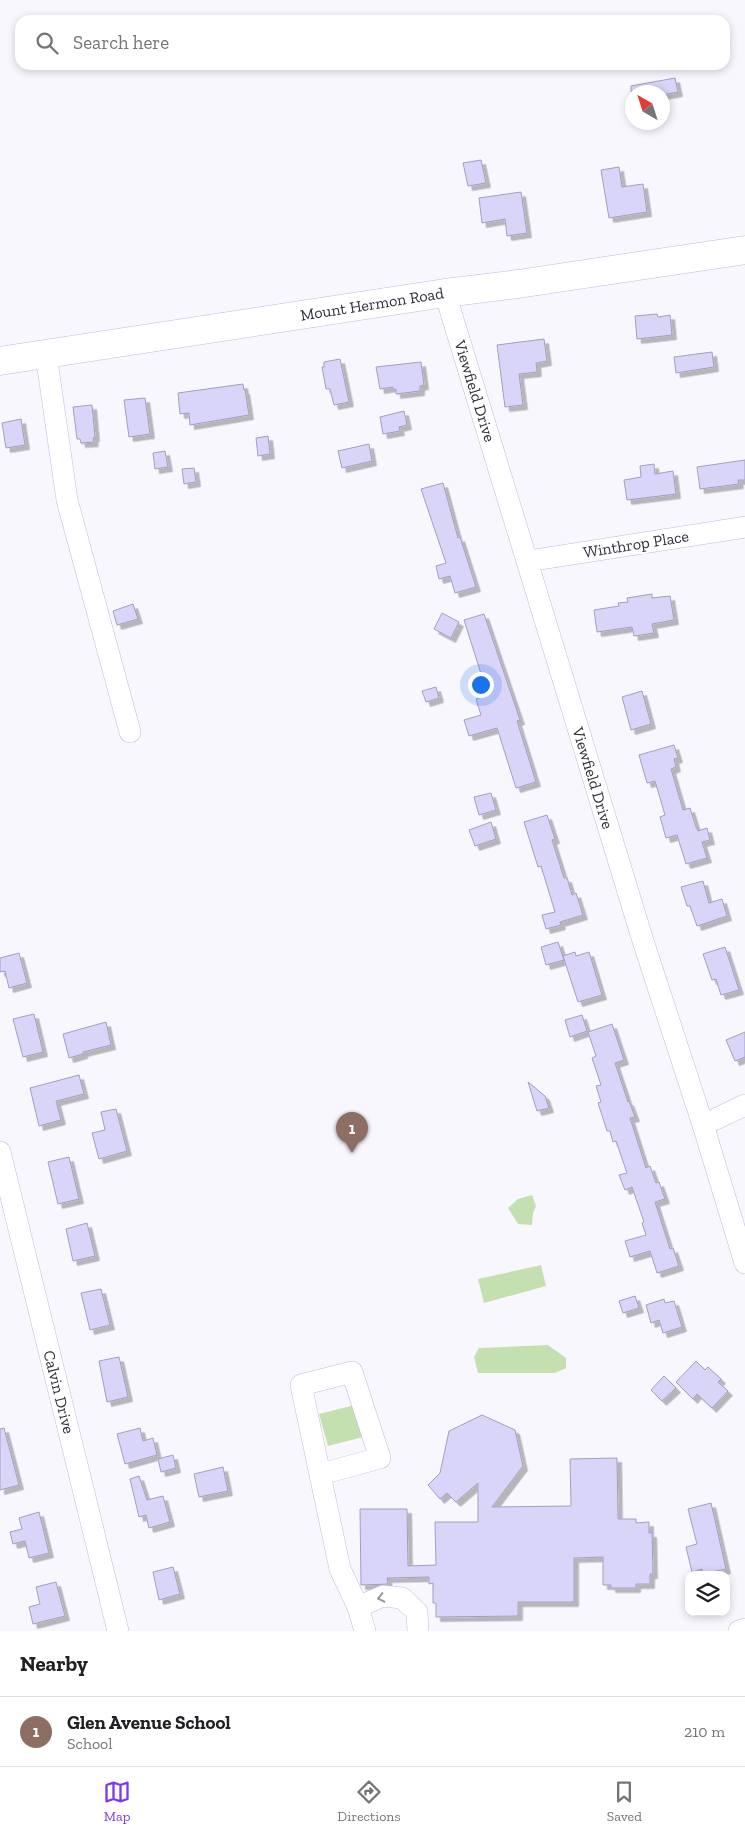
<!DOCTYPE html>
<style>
body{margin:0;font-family:"Zilla Slab",serif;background:#f2f2f2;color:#202124}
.controls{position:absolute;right:15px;bottom:15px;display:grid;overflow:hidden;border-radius:10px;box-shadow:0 2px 8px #0003}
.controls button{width:45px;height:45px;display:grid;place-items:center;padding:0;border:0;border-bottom:1px solid #e0e0e0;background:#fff;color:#202124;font:25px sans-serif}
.compass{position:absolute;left:625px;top:85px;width:45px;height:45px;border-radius:50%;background:#fff;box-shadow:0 2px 8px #0003;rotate:321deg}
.you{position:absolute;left:480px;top:684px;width:18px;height:18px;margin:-12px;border:4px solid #fff;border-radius:50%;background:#1a73e8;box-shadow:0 0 0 8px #1a73e833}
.badge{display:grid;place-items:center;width:32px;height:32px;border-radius:50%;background:#7c3aed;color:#fff;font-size:16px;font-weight:700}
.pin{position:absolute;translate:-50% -41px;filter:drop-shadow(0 1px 2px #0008)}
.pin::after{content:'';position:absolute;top:26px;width:18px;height:15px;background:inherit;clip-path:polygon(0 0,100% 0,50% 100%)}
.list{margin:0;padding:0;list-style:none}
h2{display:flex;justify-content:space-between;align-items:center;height:65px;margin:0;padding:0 20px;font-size:21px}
h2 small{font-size:16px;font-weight:400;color:#757577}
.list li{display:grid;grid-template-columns:32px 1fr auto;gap:15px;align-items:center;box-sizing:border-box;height:70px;padding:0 20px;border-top:1px solid #e0e0e0}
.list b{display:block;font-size:19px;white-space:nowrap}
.list p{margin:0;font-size:16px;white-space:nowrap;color:#757577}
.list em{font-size:16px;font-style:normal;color:#757577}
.icon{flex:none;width:28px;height:28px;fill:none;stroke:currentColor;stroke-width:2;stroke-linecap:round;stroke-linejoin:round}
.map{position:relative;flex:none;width:745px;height:1631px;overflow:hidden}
.search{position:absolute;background:#fff;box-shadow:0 2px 8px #0003;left:15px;right:15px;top:15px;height:55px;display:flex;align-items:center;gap:12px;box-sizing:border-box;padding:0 18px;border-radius:15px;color:#757577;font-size:19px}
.sheet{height:135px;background:#fff}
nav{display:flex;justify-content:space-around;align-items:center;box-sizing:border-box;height:70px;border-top:1px solid #e0e0e0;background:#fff;font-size:14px;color:#757577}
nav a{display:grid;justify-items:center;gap:2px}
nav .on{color:#7c3aed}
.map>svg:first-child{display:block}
.green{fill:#c4e0b1}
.building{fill:#d9d5f9;stroke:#a29ec0;filter:url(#shadow)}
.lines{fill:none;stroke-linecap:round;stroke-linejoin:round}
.minor-casing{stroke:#c2b9dc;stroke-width:22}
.major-casing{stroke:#c2b9dc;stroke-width:29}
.minor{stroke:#fff;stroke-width:21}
.major{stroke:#fff;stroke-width:28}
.oneway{stroke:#98969d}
.labels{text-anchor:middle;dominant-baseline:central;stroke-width:4;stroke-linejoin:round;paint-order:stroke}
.street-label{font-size:16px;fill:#312d3b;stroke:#fff}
</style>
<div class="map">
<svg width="745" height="1631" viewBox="0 0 745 1631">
<defs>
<filter id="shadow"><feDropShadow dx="4.5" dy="4.5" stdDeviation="0" flood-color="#0004"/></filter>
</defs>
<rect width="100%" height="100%" fill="#f9f7fe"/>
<g class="green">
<polygon points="532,1195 536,1206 533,1213 532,1225 518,1224 508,1208 518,1199"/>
<polygon points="541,1265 546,1286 484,1303 478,1279"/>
<polygon points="548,1345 566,1358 566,1368 555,1373 478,1373 474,1357 479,1348"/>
<polygon points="359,1404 367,1436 328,1446 319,1414"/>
</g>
<g class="building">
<polygon points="675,78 678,92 662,95 662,92 631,92 631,86"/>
<polygon points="481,160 486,183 468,186 463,163"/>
<polygon points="619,167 622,187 643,184 647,212 609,218 601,170"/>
<polygon points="521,192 527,233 507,236 505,219 482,223 479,198"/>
<polygon points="657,314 658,317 670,315 672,335 637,339 635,316"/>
<polygon points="544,339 547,361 536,363 537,372 519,374 523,405 505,407 497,345"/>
<polygon points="712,352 714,367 676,373 674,357"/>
<polygon points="340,359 349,402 334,405 330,389 326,389 322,367 324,367 324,362"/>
<polygon points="421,362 424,385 420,386 420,391 396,394 396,389 393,390 393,387 380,389 376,367"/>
<polygon points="243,384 244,390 245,390 249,415 190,425 189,413 180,414 178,393"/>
<polygon points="145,398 150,434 129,437 124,400"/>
<polygon points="92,405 95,437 93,438 94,442 81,443 80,439 77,439 73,407"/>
<polygon points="404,411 407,425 399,427 400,431 383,434 380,417"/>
<polygon points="21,419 25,445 6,448 2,423"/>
<polygon points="268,436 270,454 258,456 256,438"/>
<polygon points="369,444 372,461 342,468 338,451"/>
<polygon points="165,451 168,467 155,469 153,453"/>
<polygon points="745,460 745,480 738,480 739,484 700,489 697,467"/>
<polygon points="654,464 655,474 673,471 676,494 627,500 624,480 641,477 640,466"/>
<polygon points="194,468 196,482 184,484 182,469"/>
<polygon points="443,483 458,538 460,537 476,587 455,593 450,576 439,579 436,566 446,563 421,489"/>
<polygon points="652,594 652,598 670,596 674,620 652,624 654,633 634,636 632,627 597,632 594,610 619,606 618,603 628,602 627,598"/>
<polygon points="133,604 138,619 117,625 113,611"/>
<polygon points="442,613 459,622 451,638 434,629"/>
<polygon points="484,614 520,720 517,721 536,782 516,788 497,728 469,736 464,720 481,715 476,699 485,696 481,681 483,680 464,620"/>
<polygon points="436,687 439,698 426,702 422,691"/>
<polygon points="642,691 651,724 631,730 622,697"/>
<polygon points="674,745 678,758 674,759 676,767 671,769 683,810 690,808 696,827 698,831 707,828 710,840 702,842 707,858 686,864 677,835 666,838 660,817 665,815 655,781 647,783 639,755"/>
<polygon points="491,793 496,810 479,815 474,797"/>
<polygon points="547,815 555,839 552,840 564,878 567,878 572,895 576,893 583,915 560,922 561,925 546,929 542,915 555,912 541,866 538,867 524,822"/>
<polygon points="491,822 496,839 475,846 469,830"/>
<polygon points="703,881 709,903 722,899 727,916 697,926 690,906 687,906 681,887"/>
<polygon points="558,942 564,960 546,965 541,947"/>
<polygon points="725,947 739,990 721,995 716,979 712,980 703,954"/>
<polygon points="575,952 576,956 589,952 602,995 578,1002 563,956"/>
<polygon points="19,953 27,983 9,988 5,971 0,972 0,958"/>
<polygon points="34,1014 43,1052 23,1057 13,1019"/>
<polygon points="582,1015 587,1031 570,1037 565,1020"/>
<polygon points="106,1022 111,1045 83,1052 83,1054 69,1058 63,1034"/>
<polygon points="612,1024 624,1060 615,1063 628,1102 629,1101 635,1117 630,1118 646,1168 650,1166 656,1183 659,1182 665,1199 655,1202 670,1249 673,1248 679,1266 657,1273 650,1251 630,1257 625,1241 646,1235 642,1223 644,1222 632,1187 625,1190 619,1175 627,1173 616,1141 613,1142 610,1131 607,1131 598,1103 601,1102 596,1086 601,1085 592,1058 596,1056 588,1032"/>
<polygon points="745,1032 745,1057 735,1061 726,1040"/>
<polygon points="79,1075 84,1094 56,1101 61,1120 39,1126 30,1088"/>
<polygon points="528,1082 545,1096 549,1108 537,1111"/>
<polygon points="116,1109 127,1151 99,1159 92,1133 105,1130 101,1112"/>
<polygon points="69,1157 79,1199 58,1204 48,1162"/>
<polygon points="87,1223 95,1256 73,1261 66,1229"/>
<polygon points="101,1289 110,1325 90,1330 81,1293"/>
<polygon points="635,1296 639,1308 623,1313 619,1301"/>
<polygon points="664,1299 665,1303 674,1301 682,1327 663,1333 659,1320 651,1323 646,1305"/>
<polygon points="119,1357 128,1397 107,1402 99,1361"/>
<polygon points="696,1361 705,1370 708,1367 721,1379 718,1382 728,1391 712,1408 697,1394 693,1399 676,1382"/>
<polygon points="664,1376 676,1388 662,1401 651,1390"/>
<polygon points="482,1415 515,1430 523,1466 492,1507 571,1506 570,1459 617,1458 618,1519 636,1519 636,1523 649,1522 649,1533 652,1533 653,1574 650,1574 650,1584 636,1584 636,1588 611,1588 611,1585 603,1585 603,1557 574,1558 574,1602 518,1602 518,1616 436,1617 436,1603 433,1603 433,1583 429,1584 429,1577 387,1578 388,1584 361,1585 360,1509 407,1509 408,1566 436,1565 435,1522 478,1522 478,1483 456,1502 447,1493 440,1499 428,1485 440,1473 449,1431"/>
<polygon points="4,1428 19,1485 0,1490 0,1429"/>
<polygon points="140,1428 143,1441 153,1438 157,1455 125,1464 117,1434"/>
<polygon points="173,1455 176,1468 161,1472 158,1459"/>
<polygon points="223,1467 228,1491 199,1497 194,1474"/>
<polygon points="139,1476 147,1500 163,1496 170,1522 149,1528 146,1515 139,1517 130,1479"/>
<polygon points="711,1503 726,1569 703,1574 702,1569 692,1572 686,1547 697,1544 688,1509"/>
<polygon points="39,1512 49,1553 29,1558 25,1541 13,1544 10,1532 22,1529 19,1518"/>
<polygon points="173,1567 180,1594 159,1600 153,1572"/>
<polygon points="56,1582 65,1616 33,1624 29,1607 40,1604 36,1587"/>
</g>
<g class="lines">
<g class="minor-casing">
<g id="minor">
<polyline points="445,293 644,944 703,1125 745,1263"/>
<polyline points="46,354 67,500 130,732"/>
<polyline points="528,561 745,527"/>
<polyline points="703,1125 745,1105"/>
<polyline points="0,1152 118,1631"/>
<polyline points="321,1474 380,1458 352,1372 301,1385 340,1569 358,1607 365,1631"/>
<polyline points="358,1607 383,1596 402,1598 417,1612 418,1631"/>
<polyline points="739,1631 745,1629"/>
</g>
</g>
<g class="major-casing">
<polyline id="major" points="0,361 445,293 518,284 745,250"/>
</g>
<use href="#minor" class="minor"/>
<use href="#major" class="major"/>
</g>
<defs><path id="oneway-chevron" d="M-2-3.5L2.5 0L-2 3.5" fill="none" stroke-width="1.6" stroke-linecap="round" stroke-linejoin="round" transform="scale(1.25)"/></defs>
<use class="oneway" href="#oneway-chevron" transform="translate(381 1598) rotate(167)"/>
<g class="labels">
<g class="street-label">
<text transform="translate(372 304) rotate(-9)">Mount Hermon Road</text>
<text transform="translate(475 391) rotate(73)">Viewfield Drive</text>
<text transform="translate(636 544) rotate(-9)">Winthrop Place</text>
<text transform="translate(593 778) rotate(73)">Viewfield Drive</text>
<text transform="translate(59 1392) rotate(76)">Calvin Drive</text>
</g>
</g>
</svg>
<div class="controls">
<button><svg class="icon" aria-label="layers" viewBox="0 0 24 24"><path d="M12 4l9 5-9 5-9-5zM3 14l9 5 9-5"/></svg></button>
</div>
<svg class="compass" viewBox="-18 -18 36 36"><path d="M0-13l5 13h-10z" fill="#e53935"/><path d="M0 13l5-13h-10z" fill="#757577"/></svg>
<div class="you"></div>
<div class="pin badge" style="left:352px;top:1153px;background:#8d6e63">1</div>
<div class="search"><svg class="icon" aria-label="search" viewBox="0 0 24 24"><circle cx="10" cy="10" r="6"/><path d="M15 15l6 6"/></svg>Search here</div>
</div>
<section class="sheet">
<h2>Nearby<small></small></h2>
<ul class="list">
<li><span class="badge" style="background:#8d6e63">1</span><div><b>Glen Avenue School</b><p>School</p></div><em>210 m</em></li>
</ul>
</section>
<nav>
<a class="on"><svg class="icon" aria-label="map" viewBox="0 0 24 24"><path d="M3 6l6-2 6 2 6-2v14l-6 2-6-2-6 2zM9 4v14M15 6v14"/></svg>Map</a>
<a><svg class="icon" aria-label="directions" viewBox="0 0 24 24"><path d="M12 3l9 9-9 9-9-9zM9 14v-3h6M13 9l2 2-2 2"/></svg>Directions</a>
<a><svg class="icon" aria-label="saved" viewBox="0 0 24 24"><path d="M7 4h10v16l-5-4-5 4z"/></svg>Saved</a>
</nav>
